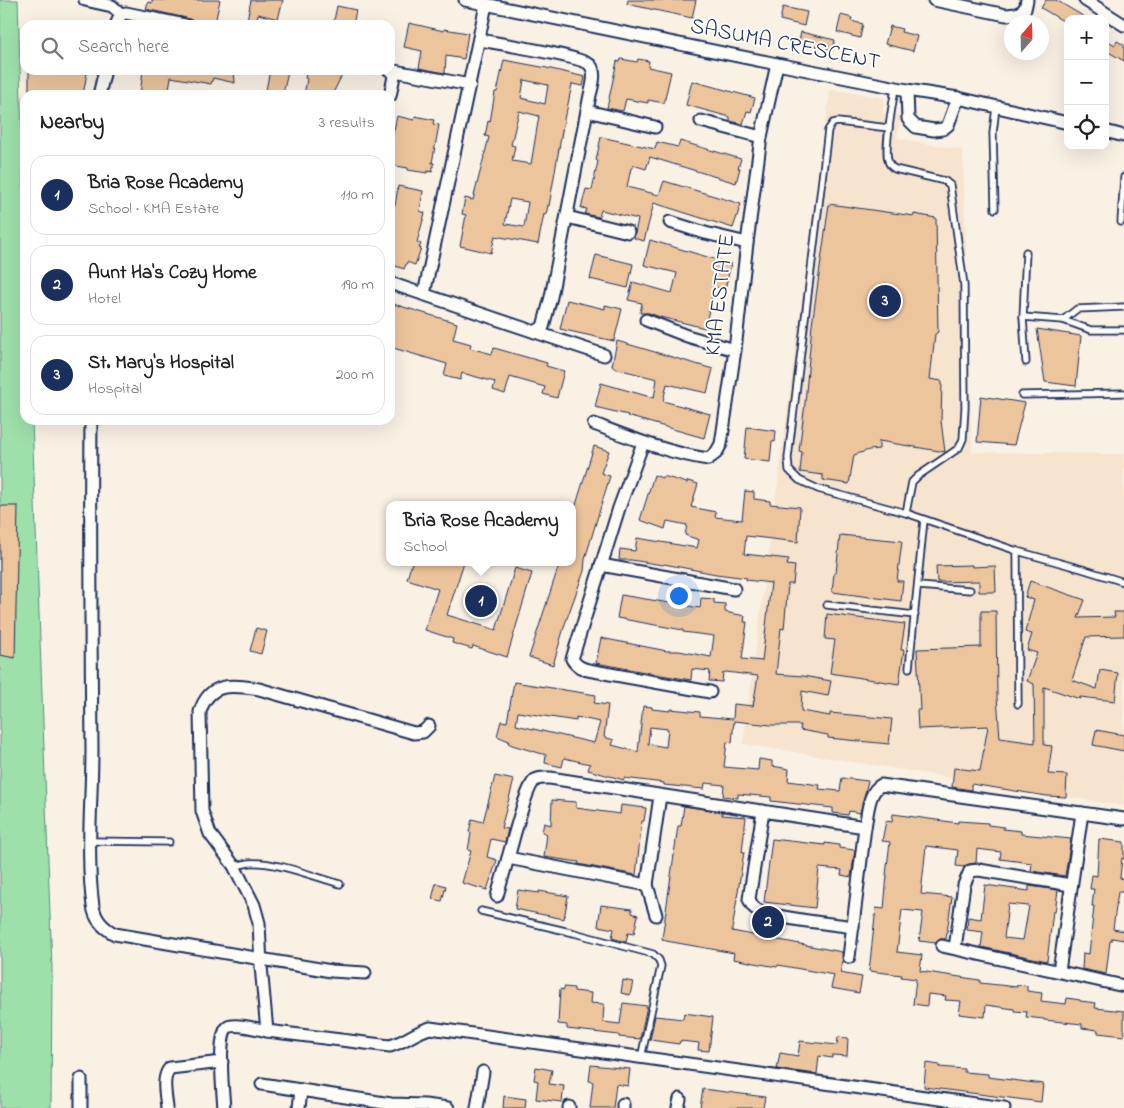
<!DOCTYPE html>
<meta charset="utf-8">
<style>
body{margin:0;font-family:"Indie Flower",sans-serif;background:#f2f2f2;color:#222}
.controls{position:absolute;right:15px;top:15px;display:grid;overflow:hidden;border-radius:10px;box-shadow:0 5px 20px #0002}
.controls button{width:45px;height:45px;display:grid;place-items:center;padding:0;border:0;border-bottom:1px solid #e0e0e0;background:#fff;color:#222;font:25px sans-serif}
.compass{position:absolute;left:1004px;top:15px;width:45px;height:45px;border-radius:50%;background:#fff;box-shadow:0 5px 20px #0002;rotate:20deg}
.you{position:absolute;left:678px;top:595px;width:18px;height:18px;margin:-12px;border:4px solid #fff;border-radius:50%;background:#1a73e8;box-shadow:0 0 0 8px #1a73e833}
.badge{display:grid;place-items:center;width:32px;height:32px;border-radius:50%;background:#1b2f5e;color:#fff;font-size:16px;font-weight:700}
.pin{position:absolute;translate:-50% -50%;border:2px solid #fff;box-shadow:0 1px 5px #0006}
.popup{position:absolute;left:386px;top:501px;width:190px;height:65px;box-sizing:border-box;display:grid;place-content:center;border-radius:10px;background:#fff;filter:drop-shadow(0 1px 4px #0005);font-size:16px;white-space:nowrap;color:#767676}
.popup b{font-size:19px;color:#222}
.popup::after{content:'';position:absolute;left:50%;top:100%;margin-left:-10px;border:10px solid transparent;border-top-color:#fff}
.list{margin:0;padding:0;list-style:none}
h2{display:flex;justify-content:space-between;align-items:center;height:65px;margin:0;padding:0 20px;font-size:21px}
h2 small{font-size:16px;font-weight:400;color:#767676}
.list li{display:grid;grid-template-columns:32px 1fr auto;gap:15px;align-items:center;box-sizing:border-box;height:80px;margin:0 10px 10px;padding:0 10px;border:1px solid #e0e0e0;border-radius:15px}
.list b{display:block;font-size:19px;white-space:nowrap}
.list p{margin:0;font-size:16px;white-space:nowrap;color:#767676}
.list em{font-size:16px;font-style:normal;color:#767676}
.icon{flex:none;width:28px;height:28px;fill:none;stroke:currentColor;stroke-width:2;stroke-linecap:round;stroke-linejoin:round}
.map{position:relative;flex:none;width:1124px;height:1108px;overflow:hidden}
.search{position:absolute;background:#fff;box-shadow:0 5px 20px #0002;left:20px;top:20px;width:375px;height:55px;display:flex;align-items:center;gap:12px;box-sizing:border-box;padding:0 18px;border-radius:15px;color:#767676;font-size:19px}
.panel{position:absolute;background:#fff;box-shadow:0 5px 20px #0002;left:20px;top:90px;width:375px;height:335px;border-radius:15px}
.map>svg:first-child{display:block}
.built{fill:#f6e4cf}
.green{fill:#9ee0aa;stroke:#5c8884}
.building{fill:#edc59d;stroke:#1b2f5e;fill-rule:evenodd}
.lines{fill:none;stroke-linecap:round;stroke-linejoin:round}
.lane-casing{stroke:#1b2f5e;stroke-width:9}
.street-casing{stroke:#1b2f5e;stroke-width:15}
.lane{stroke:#fdfcf7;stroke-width:5.5}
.street{stroke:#fdfcf7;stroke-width:11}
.labels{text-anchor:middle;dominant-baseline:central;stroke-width:4;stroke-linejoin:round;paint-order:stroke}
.street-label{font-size:22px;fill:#1b2f5e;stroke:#fdfcf7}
</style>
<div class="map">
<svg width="1124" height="1108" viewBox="0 0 1124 1108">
<rect width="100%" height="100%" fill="#faf1e5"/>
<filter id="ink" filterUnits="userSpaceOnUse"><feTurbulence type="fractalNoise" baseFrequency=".02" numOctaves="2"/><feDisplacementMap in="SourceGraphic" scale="10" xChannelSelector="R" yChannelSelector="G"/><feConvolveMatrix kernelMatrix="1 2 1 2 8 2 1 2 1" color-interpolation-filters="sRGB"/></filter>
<g filter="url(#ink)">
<polygon class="built" points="830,89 885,98 882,113 901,116 897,138 963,150 972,452 1124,454 1124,806 743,744"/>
<polygon class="green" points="0,0 18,0 25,241 25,420 32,420 52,969 51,1108 0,1108"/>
<g class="building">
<polygon points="152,0 220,0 215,23 192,21 192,20 186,18 146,9 148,2 152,3"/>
<polygon points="251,0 283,0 278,19 258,14 255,25 246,25"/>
<polygon points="628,0 696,0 692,18 627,4"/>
<polygon points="1046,0 1056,0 1088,19 1068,19 1068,24 1041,8"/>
<polygon points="337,6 356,10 353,25 333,25"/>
<polygon points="783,7 807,12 804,26 780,20"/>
<polygon points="841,15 852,18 851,21 863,24 860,38 837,32"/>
<polygon points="409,23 444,31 444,29 468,33 464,59 446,56 445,73 419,68 422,51 404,47"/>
<polygon points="890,26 902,29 901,32 917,36 913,51 885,44"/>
<polygon points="801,32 835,40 833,50 799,42"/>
<polygon points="1105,39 1115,45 1117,41 1124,45 1124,61 1105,50"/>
<polygon points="621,59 637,62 638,59 649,61 648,67 671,72 664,103 648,100 648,103 626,99 623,111 607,108 617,61 620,62"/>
<path d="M504,60L547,68L585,77L583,86L572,84L566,114H565L549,206L548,205L546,215L544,214L538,244L495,236L491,253L460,246L466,215L462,214L465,198L473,200L477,184L489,137L485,136L488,121L490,122L495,92H497ZM524,80L548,85L545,104L521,98ZM519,111L539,116L531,164L512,161L515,146L511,145ZM510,199L528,202L524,227L505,224Z"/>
<polygon points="29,70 69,70 87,73 83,95 42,95 43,91 29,91"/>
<polygon points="143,70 234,70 235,83 213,78 211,84 171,77 168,95 140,95"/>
<polygon points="270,70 288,72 283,94 266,90"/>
<polygon points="307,70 314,70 342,75 332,95 304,95 307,79 305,78"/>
<polygon points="692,81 755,98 751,112 747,111 743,124 730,121 730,117 686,105"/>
<polygon points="397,116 414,120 415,116 434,120 433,124 439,125 432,163 434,163 432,172 427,171 427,173 408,170 408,168 390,165 393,148 390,148"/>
<polygon points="601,137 655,149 657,142 678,147 680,141 741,159 738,168 740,168 736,183 650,157 646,169 633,165 633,168 631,168 627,187 659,195 664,181 741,204 733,228 654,203 644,241 634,238 638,219 601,210 599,217 585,214 587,209 581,208 586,189 592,190 598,161 596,160"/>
<polygon points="398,186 423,191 420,211 425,213 417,242 421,244 419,248 421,248 415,265 407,262 404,269 390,264 390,205 395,206"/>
<polygon points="829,204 914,216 914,214 936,218 938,332 935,334 930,379 942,381 941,421 945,452 879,441 879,449 869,450 854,455 849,484 823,480 823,475 800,472 802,452 799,451 805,403 812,325"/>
<polygon points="650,240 731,264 725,289 714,287 705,328 660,317 649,313 640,313 642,303 628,300 633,282 672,293 677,273 644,265"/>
<polygon points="596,255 633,264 628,288 590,279"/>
<polygon points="567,300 605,309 605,305 622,309 614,341 560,329"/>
<polygon points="390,303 457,323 453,339 471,344 470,348 492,354 494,348 547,363 546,366 564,371 557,398 543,394 545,387 510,377 505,394 493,390 495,382 462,373 460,380 444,376 447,364 390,347"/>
<polygon points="1037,329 1081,336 1076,386 1045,382"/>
<polygon points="617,341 713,369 707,393 667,384 663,401 710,414 704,438 627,416 628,415 595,407 601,383 654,398 657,379 614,368 612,366"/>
<polygon points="981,396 1025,403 1014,445 977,442"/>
<polygon points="747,427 776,431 775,442 772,441 770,462 744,459"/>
<polygon points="594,446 609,451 601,473 610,476 585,559 584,571 565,624 553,665 529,657 560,562 572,562 572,518"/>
<path d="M654,475L662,478L663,476L687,483L688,481L698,484L691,507L716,512L715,517L742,520L745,491L754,492V499L770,501V504L800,507L798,542L746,536L744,554L789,559L787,565L795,566L793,584H788L784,629L781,628L776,674L803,676L831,681L828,696L802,691L801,711L830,716V713L892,719L889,744L828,738V735L800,730L801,725H771L734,721L732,743L727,742L724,767L758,770L759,759L772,761V766L789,769L788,781L820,785L819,789L840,791L842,778L868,781L860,813L849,811L848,815L833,813V808L771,801V797L738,794V798L723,796L724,785L705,783L704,789L664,785V783L624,778V780L588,770L590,764L564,758L562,767L545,763L546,755L512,745L508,743L509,741L497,736L501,721L507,722L514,682L596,695L594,703L608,705L604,737L614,740L612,745L638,752L643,706L652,707V709L670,711V709L700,712V716L733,719L734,704L753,706L758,676L726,672L723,673L722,682L709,681L710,671L692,669L691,680L661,675L596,663L601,638L667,651H679L711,657L714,636L683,632V630L617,618L621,595L700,608L701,598L714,599V603L725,604V612L745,616L744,622H747L742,659L762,661L771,583L746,580L747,578L716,574L664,564L663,565L631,560H619L620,549L635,551L637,538L697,548L699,540L685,535L687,525L667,521L665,529L640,520ZM518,712L576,721V717L600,722L594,743L516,725ZM650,727L668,729L666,747L648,744Z"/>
<polygon points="0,506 18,506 15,658 0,655"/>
<polygon points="840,535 902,541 897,581 903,581 901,601 832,592 834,573 836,573"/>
<polygon points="412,562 464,562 447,615 496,630 515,568 532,573 507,657 473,646 472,649 452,643 453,639 425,630 438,589 407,579"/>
<polygon points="972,565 972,567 995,566 996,592 979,592 979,581 937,582 936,566"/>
<polygon points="1030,581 1085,600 1078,618 1115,617 1114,612 1124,612 1124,636 1086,637 1072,680 1097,689 1100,670 1118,673 1115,701 1080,697 1080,699 1044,687 1044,745 1052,746 1048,774 1067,775 1066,797 1047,796 971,784 971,790 952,787 954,768 980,771 988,726 918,729 917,710 920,710 917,649 981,647 981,611 996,611 997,697 1000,738 1035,743 1034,684 1027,681 1037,653 1027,650 1032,634 1025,632 1034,600 1025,597"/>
<polygon points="827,614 905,624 901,650 904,650 899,684 830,673 835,640 825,639"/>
<polygon points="256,628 267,631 261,654 250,651"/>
<polygon points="1096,730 1124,735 1124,751 1093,745"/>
<polygon points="495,776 514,780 501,828 508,829 505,842 491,839 487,857 497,860 487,890 462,883 471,851 468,850 471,833 469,832 472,819 483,822"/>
<polygon points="552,800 576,802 576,808 620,814 621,805 646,808 644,821 642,821 636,875 578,864 579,862 544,857 547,834 542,832 544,823 551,825"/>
<polygon points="684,806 722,812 722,815 746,817 742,852 744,852 732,931 842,952 843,961 840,973 862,977 859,993 831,988 834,975 778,965 777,967 733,959 734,953 666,941 666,940 662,939 678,826 681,826"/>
<polygon points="893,814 958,823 958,821 988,823 988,825 1004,827 1003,829 1021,831 1021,834 1071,839 1065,876 1031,871 1032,863 1000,859 1001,852 977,849 976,863 969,864 964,867 956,866 958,850 926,846 921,894 952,897 946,939 940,939 936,943 919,941 923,912 902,910 897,952 922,955 920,971 980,980 980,983 1017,987 1017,985 1027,986 1027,991 1042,993 1041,1001 1066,1004 1067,998 1080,1000 1080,1001 1096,1003 1095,1008 1124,1011 1124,1036 1098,1033 1098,1030 1082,1028 1082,1024 1044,1020 1044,1019 1026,1017 1027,1012 1014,1011 1014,1009 986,1005 985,1017 959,1014 961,1001 945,1000 946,996 928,994 927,1006 913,1004 916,979 901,977 902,975 869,971 876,908 884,909 887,875 886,875 890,842 882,841 886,821 892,822"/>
<polygon points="772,839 825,845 825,843 839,845 839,848 855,850 851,877 841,875 842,870 819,868 815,908 764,902"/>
<polygon points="1099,839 1124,842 1124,859 1122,858 1120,878 1124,879 1124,892 1118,892 1113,929 1124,931 1124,940 1112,938 1112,941 1110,941 1106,974 1082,969 1083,953 1089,954 1094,906 1092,906 1094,889 1090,889 1092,875 1097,876"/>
<polygon points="436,883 446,886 442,901 432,899"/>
<path d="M985,885L1029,891V886L1058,890L1055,912L1053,911L1047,961L981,947L983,932L967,930L968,917L981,919ZM1008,904L1029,906L1023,940L1004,938Z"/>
<polygon points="518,890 539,893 539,891 568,896 564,919 515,909"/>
<polygon points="601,905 632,909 632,913 638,915 634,934 628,933 626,942 612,938 614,929 598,926"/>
<polygon points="623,980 633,982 630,995 621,993"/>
<polygon points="564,987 574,988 574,991 591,993 590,1003 604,1004 603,1022 620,1024 623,1003 647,1006 640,1039 619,1037 619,1035 567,1029 567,1025 558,1024 560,989 564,990"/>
<polygon points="684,1013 713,1017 709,1051 698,1050 699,1043 680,1041 679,1044 650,1040 655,1016 683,1019"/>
<polygon points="838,1037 848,1038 847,1056 832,1055 832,1058 819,1056 817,1074 777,1069 780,1053 798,1056 800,1041 837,1045"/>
<polygon points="926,1063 940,1065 939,1067 964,1069 964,1072 988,1074 988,1077 1043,1084 1041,1102 924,1087"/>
<polygon points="591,1065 630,1069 628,1086 616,1084 613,1108 590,1108 593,1082 589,1081"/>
<polygon points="536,1067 552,1070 549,1084 564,1086 562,1102 536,1099 538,1081 534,1080"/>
<polygon points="703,1089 765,1097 763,1108 700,1108"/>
<polygon points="504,1096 526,1099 525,1108 503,1108"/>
</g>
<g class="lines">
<g class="lane-casing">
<g id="lane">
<path d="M895,88C893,103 884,147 888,160C889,165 891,167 895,169L945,181L950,185L964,285L965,408L963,439L959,448L918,476L912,482L906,513"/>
<polyline points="889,128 838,122 833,123 828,130 788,458 789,470 799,480 818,489 906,513 1017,551 1082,569 1124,582"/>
<polyline points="995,209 993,133 996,107"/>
<polyline points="1121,222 1124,177"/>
<polyline points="1026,252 1023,317 1026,362"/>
<polyline points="1023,317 1063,320 1077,309 1124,307"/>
<polyline points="1063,320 1091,330 1124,330"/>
<polyline points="1022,395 1124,393"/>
<polyline points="1017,551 1018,704"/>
<polyline points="918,586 970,590"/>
<polyline points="827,605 915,615"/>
<polyline points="909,668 924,520"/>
<polyline points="90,841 169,842"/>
<path d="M234,866C239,865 244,864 249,863C276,861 315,877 340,884"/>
<polyline points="481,911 574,933 653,954 659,960 661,966 641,1058"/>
</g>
</g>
<g class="street-casing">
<g id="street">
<polyline points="85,0 112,6 121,14"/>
<polyline points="465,0 777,64 907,90 958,98 1068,123"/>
<polyline points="934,0 1006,15 1017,14 1025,9 1027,0"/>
<polyline points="1085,0 1124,25"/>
<polyline points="116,25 121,14 126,13 185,25"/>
<polyline points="389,70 470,85"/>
<polyline points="907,90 908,119 916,127 934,130 943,129 948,125 958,98"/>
<polyline points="99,95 105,70"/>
<polyline points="390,96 395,71"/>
<polyline points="587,111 655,127"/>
<polyline points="701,121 761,137"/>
<polyline points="1105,131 1124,136"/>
<polyline points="567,217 628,232"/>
<polyline points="670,222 705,233 747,243"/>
<path d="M390,283L535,332L543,327L551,297L590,95C592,87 597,72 590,65C584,57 496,43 480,40"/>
<polyline points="424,294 486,5"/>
<polyline points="646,320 687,336 735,350"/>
<polyline points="535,332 604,355"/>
<path d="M91,420C90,530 91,640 92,750C92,801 86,856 93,906C95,920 103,928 115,934L331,971L365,973"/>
<path d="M594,424C631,438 668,453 708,459L716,453L721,444L735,350L747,243L761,137L777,64"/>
<path d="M643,443L619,508L572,659C576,666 581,668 588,670L710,692"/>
<polyline points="601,565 734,589"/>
<path d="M429,726L423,732L414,733L259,689C233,685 209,681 200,712L202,811L210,834L234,866L254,905L259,923L261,966L267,1031L390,1046C405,1042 415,1032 430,1028L1004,1108"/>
<path d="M763,811L749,899C751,903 752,907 756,909C769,918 834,924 853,927"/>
<path d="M647,885L508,858C512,844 526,787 535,780C540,777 545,778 550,778L865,827C868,813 868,792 881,785L1124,819"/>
<polyline points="497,896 508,858"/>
<polyline points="656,915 647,885 660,796"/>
<polyline points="942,946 1124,986"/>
<polyline points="955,948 964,885 970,871 979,870 1071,885"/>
<polyline points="849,957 865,827"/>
<polyline points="1059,971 1082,813"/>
<polyline points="81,1079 81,1108"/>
<polyline points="262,1084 391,1104 425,1105 448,1108"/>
<path d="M167,1108C166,1095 161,1078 170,1068L222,1062"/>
<path d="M224,1108C223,1095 217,1033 228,1027C235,1023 258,1029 267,1031"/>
<polyline points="299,1108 301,1090"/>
<polyline points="477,1108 483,1072"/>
<polyline points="569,1108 569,1107"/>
<polyline points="623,1108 623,1104"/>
<polyline points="678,1108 680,1099"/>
</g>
</g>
<use href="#lane" class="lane"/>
<use href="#street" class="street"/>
</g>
</g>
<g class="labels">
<g class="street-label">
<text transform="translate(785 45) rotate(11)">SASUMA CRESCENT</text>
<text transform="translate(721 295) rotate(-83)">KMA ESTATE</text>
</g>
</g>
</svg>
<div class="controls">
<button>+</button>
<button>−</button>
<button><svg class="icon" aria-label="locate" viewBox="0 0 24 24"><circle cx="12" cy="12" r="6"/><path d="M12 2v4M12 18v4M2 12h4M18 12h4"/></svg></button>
</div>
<svg class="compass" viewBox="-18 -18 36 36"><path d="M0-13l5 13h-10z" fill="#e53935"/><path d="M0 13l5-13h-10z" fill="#767676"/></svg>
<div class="you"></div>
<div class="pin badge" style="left:481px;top:601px">1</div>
<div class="popup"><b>Bria Rose Academy</b>School</div>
<div class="pin badge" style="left:768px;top:922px">2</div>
<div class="pin badge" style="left:885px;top:301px">3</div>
<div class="search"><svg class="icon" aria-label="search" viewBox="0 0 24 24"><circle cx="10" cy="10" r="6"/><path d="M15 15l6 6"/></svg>Search here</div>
<section class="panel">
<h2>Nearby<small>3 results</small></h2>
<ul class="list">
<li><span class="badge">1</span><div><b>Bria Rose Academy</b><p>School · KMA Estate</p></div><em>110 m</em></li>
<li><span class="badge">2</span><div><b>Aunt Ha's Cozy Home</b><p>Hotel</p></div><em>190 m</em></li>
<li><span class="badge">3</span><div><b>St. Mary's Hospital</b><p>Hospital</p></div><em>200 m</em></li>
</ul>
</section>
</div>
